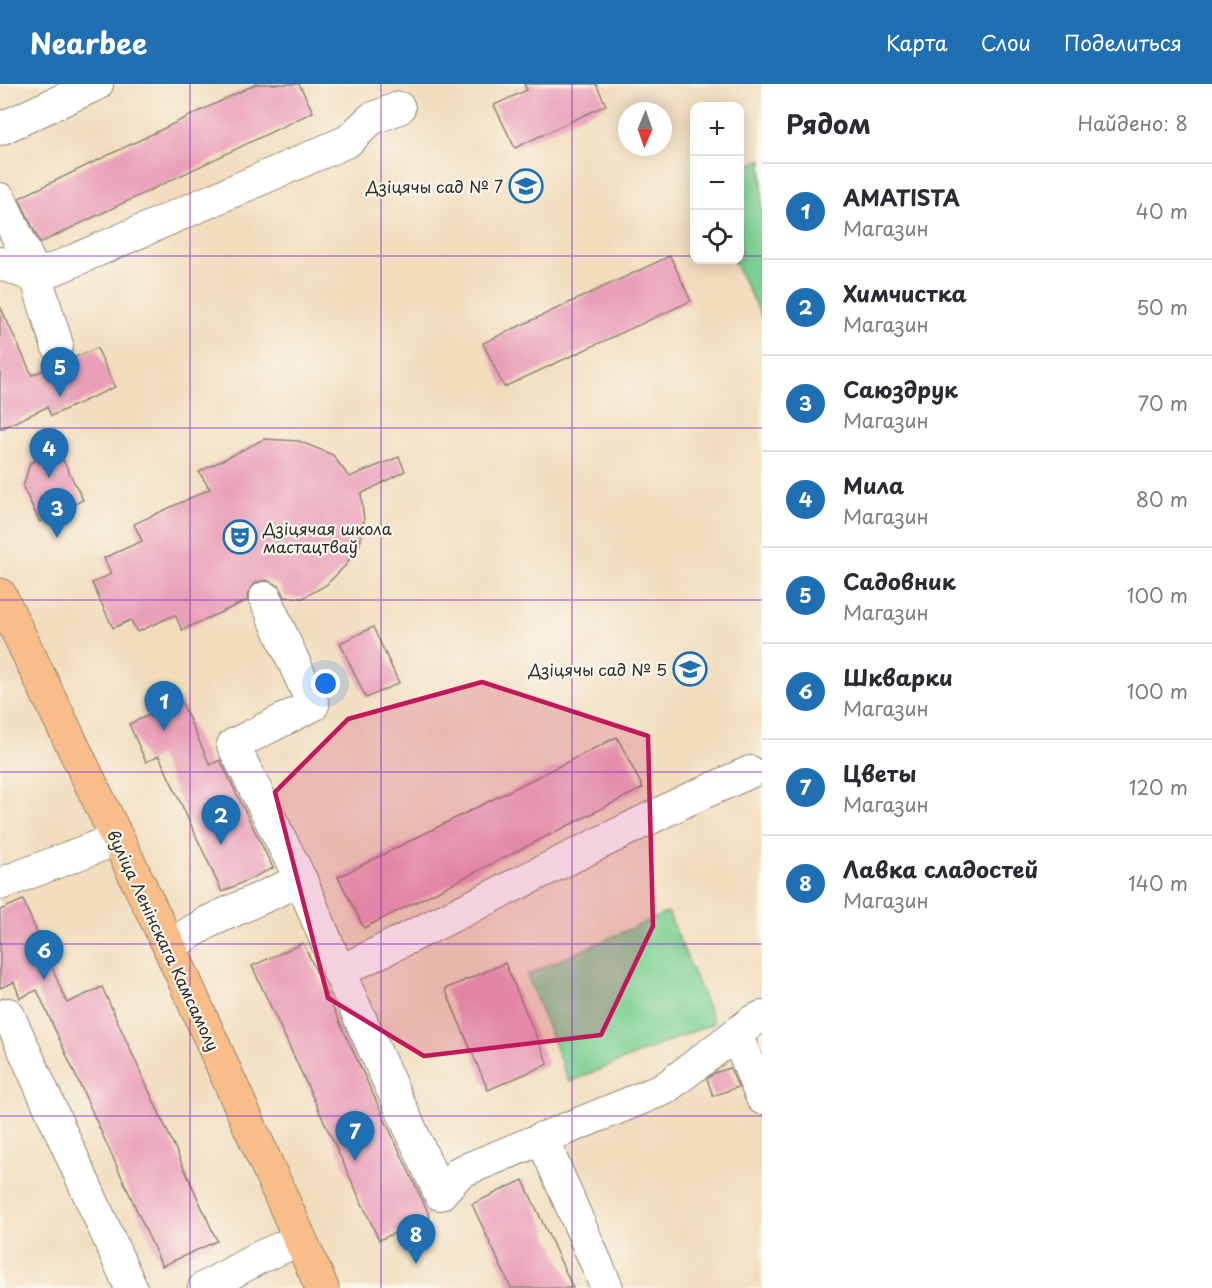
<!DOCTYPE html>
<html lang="ru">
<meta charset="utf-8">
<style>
body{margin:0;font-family:"Playpen Sans",sans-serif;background:#f7f7f7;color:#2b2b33}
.controls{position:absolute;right:18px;top:18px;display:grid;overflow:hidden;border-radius:12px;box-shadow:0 3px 15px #0003}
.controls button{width:54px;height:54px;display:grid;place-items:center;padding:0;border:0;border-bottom:2px solid #e1e1e2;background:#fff;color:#2b2b33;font:30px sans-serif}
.compass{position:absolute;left:618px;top:18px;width:54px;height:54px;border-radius:50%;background:#fff;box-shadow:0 3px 15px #0003;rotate:182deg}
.you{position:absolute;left:326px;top:600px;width:21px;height:21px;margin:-15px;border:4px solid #fff;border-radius:50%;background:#1a73e8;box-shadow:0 0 0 9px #1a73e833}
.badge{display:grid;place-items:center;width:39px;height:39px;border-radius:50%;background:#1f6fb2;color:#fff;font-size:20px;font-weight:700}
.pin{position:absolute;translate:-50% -50px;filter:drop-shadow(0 2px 3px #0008)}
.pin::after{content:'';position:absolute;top:32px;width:21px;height:18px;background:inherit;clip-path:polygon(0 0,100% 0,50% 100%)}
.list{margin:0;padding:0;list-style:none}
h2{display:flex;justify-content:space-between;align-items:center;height:78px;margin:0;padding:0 24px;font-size:26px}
h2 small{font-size:20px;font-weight:400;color:#7c7c81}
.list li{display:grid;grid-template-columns:39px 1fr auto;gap:18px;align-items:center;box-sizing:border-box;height:96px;padding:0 24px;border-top:2px solid #e1e1e2}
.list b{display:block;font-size:22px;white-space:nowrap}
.list p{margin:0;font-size:20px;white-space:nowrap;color:#7c7c81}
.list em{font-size:20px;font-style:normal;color:#7c7c81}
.icon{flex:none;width:33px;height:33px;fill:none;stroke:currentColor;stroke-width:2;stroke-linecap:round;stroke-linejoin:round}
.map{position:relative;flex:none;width:762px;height:1204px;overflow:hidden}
header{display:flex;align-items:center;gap:36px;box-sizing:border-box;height:84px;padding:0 30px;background:#1f6fb2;color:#fff}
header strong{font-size:28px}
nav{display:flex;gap:33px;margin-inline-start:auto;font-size:21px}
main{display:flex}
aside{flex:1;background:#fff}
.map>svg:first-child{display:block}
.green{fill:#7acf92;stroke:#527d5e;stroke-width:1.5}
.building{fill:#e99fb8}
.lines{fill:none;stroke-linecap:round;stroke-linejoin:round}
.minor-casing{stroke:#8e8474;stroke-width:34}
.major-casing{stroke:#8e8474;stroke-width:35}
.minor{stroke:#fff;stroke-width:32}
.major{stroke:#f8bd88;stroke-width:33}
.marked{fill:#c2185b;fill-opacity:0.2;stroke:#c2185b;stroke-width:4.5;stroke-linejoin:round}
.grid{fill:none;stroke:#7b2cbf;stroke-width:1.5;stroke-opacity:0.55}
.labels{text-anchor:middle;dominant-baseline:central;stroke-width:4.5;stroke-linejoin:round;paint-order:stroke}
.poi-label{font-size:16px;fill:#2b2b2b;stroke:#fbf7ec;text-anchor:end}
.street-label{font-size:16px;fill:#2b2b2b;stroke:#fbf7ec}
</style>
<header>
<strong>Nearbee</strong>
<nav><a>Карта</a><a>Слои</a><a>Поделиться</a></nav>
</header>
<main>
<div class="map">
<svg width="762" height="1204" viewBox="0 0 762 1204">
<rect width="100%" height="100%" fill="#fbf7ec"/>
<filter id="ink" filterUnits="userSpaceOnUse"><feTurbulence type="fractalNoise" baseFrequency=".0167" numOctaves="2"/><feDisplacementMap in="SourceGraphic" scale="12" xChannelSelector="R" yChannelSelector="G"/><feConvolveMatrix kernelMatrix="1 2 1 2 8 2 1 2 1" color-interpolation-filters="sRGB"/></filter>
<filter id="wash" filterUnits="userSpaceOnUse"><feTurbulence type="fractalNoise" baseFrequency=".008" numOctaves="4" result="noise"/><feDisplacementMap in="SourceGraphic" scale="24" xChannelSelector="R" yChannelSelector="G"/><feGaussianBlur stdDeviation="1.35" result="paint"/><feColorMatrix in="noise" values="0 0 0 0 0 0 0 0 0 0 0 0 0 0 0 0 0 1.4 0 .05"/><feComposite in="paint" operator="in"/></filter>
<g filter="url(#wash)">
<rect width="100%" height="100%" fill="#f1ddbd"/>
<g class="green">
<polygon points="762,75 762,233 733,176 740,176 740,85"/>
<polygon points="668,828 714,939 569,998 527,891"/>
</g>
<g id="blocks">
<g class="building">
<polygon points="256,0 299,0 313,28 40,159 19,114"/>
<polygon points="524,0 596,0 606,21 515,64 494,21 527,6"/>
<polygon points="670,172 691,217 504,303 483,259"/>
<polygon points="0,222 32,291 97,264 115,303 51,332 47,323 0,345"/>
<polygon points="264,355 299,357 333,371 349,393 399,373 405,387 361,410 364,436 360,459 345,482 326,501 303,514 285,513 280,502 266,496 257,498 251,503 247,512 248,516 182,546 175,531 137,548 131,536 113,544 92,499 111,490 104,474 142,457 134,440 210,405 199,388"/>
<polygon points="58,366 83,416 40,438 23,403 30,379"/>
<polygon points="373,543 399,599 366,614 340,559"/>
<polygon points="181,617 210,681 220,676 273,784 222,808 159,672 146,678 129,640"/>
<polygon points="617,653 643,704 364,844 338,793"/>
<polygon points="23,816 67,919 102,903 217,1157 162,1182 37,906 20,914 14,898 0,904 0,826"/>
<polygon points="303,859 430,1133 379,1156 252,882"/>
<polygon points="505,879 548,980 488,1006 445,905"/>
<polygon points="730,984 738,1003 713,1012 707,995 714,989"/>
<polygon points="523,1096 573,1204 511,1204 472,1120"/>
</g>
</g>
</g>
<g filter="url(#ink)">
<use href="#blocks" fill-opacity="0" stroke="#8e8474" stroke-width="1.5"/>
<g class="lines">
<g class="minor-casing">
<g id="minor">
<polyline points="0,45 97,0"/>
<polyline points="0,115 36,193 57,261"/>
<polyline points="0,179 36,193 348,57 371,35 399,24"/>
<polyline points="265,514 313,621 233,661 301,796 339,888 440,1110 460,1088 664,1005 753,937 762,933"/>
<polyline points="0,800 117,755"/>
<polyline points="169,862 208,838 301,796"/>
<polyline points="339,888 685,717 750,688"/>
<polyline points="0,934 8,930 131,1204"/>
<polyline points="736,950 762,1014"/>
<polyline points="542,1054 607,1204"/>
<polyline points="204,1204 260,1173 299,1156"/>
</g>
</g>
<g class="major-casing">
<polyline id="major" points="0,511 169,862 322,1204"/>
</g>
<use href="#minor" class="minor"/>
<use href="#major" class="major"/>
</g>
</g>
<path class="marked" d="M482,598L648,652L653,842L601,951L424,972L328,914L275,708L348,635Z"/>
<path class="grid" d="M190,0V1204M381,0V1204M572,0V1204M0,172H694M740,172H762M0,344H762M0,516H762M0,688H762M0,860H762M0,1032H762"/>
<defs>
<g id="school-ring" transform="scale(1.725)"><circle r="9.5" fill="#fbf7ec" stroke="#1f6fb2" stroke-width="1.5"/><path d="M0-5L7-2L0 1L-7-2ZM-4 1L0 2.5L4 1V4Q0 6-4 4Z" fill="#1f6fb2"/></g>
<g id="theatre-ring" transform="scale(1.725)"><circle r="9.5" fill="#fbf7ec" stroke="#1f6fb2" stroke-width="1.5"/><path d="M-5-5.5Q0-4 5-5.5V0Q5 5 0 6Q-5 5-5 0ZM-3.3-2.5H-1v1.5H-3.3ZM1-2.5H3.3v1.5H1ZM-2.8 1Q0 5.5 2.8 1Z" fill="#1f6fb2"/></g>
</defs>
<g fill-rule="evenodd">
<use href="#school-ring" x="526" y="102"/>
<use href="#theatre-ring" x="240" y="453"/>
<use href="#school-ring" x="690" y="585"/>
</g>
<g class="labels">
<g class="poi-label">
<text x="503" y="102">Дзіцячы сад № 7</text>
<text x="263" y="444" text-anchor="start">Дзіцячая школа<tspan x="263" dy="18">мастацтваў</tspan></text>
<text x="667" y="585">Дзіцячы сад № 5</text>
</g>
<g class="street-label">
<text transform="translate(164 856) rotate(65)">вуліца Ленінскага Камсамолу</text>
</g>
</g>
</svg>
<div class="controls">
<button>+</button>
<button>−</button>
<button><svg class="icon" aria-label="locate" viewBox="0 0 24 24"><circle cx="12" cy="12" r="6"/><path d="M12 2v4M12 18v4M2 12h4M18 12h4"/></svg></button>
</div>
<svg class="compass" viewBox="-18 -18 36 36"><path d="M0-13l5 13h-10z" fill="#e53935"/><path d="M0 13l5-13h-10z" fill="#7c7c81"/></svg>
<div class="you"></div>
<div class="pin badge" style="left:164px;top:647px">1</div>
<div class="pin badge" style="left:221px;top:761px">2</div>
<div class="pin badge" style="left:57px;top:454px">3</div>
<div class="pin badge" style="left:49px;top:394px">4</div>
<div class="pin badge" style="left:60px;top:313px">5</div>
<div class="pin badge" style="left:44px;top:896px">6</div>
<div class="pin badge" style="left:355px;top:1077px">7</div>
<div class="pin badge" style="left:416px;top:1180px">8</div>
</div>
<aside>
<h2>Рядом<small>Найдено: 8</small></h2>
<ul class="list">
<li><span class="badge">1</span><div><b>AMATISTA</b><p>Магазин</p></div><em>40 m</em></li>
<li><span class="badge">2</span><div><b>Химчистка</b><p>Магазин</p></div><em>50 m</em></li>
<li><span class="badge">3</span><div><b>Саюздрук</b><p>Магазин</p></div><em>70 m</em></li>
<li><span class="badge">4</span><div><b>Мила</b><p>Магазин</p></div><em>80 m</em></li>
<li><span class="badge">5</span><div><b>Садовник</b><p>Магазин</p></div><em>100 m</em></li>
<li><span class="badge">6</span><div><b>Шкварки</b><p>Магазин</p></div><em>100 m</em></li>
<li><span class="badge">7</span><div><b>Цветы</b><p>Магазин</p></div><em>120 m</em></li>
<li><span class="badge">8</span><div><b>Лавка сладостей</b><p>Магазин</p></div><em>140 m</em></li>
</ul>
</aside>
</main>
